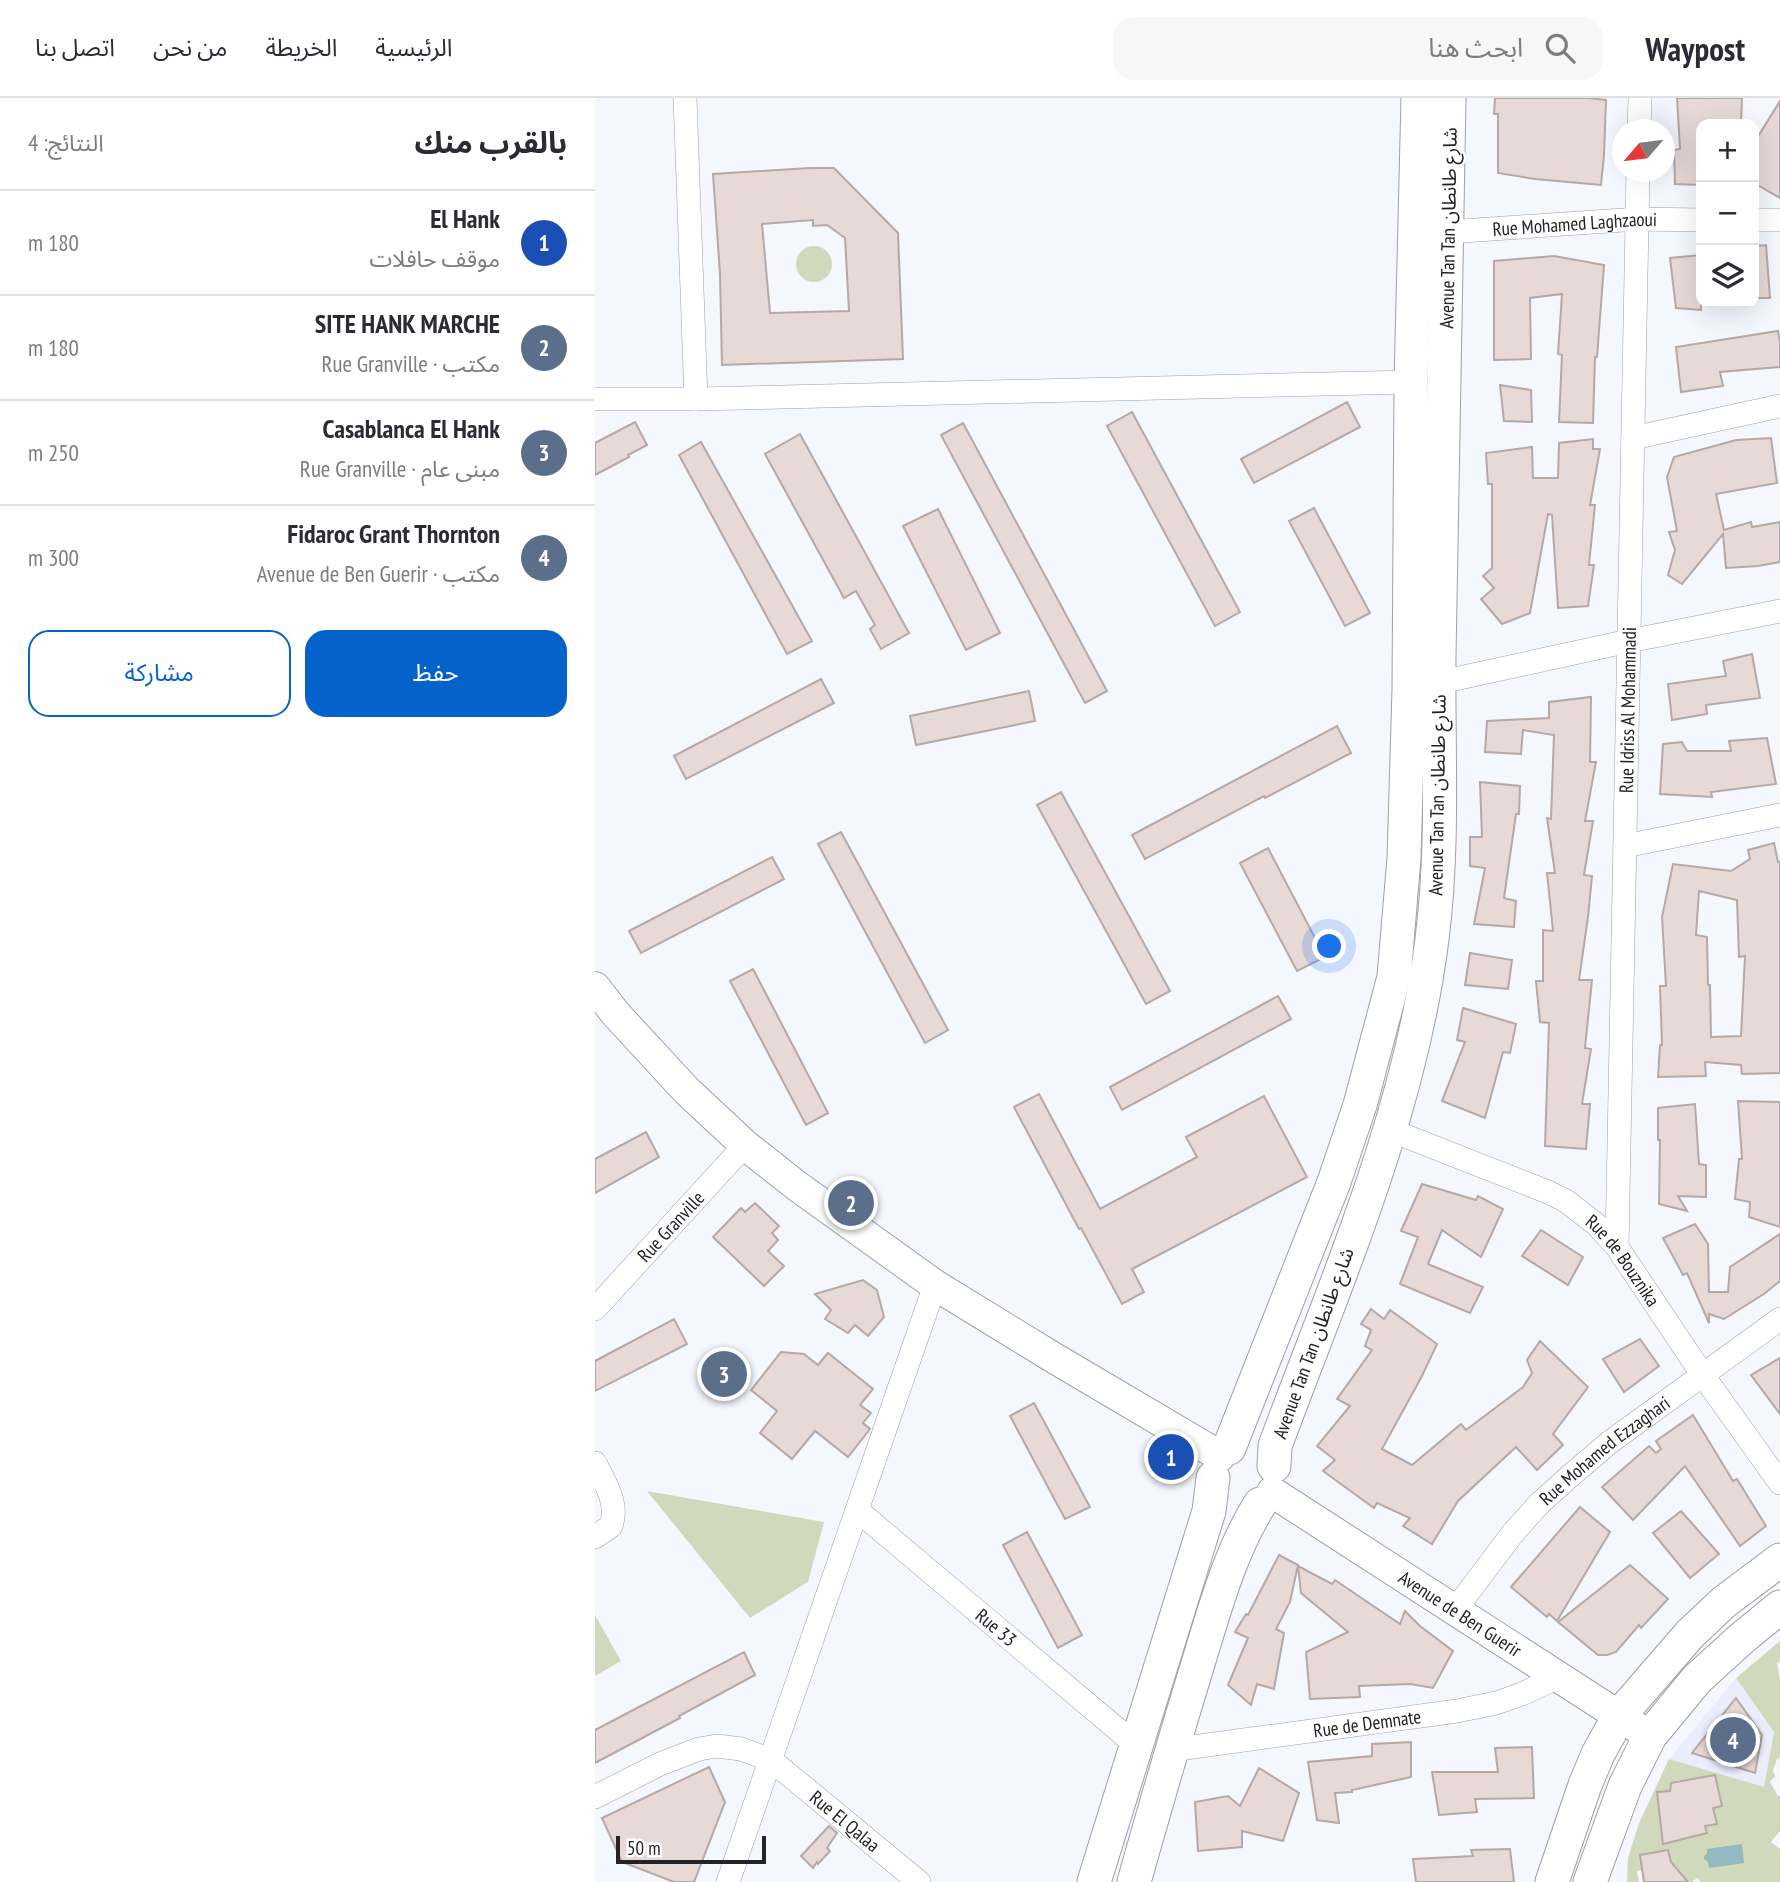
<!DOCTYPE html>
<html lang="ar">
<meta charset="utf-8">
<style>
body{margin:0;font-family:"PT Sans Narrow","Noto Sans Arabic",sans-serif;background:#f7f7f7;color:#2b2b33;direction:rtl}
.controls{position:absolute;right:21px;top:21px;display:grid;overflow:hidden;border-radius:14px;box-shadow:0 7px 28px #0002}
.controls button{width:63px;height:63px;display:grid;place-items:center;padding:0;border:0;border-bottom:2px solid #e1e1e2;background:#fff;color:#2b2b33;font:35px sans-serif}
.compass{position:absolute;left:1017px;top:21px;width:63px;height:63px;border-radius:50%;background:#fff;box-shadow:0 7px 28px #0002;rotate:242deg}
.scale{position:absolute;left:21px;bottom:18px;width:150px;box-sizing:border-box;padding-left:7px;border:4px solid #222227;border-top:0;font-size:19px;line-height:24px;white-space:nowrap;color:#222227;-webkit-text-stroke:5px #fff;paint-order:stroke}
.you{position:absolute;left:735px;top:849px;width:24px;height:24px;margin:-18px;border:5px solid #fff;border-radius:50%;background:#1a73e8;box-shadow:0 0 0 10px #1a73e833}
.badge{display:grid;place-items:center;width:46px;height:46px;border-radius:50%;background:#0662cb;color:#fff;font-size:23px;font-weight:700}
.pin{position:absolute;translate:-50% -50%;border:4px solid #fff;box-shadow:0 2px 7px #0006}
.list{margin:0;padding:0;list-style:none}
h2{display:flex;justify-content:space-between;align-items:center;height:91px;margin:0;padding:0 28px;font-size:30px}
h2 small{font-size:23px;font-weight:400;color:#7c7c81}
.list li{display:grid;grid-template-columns:46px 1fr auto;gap:21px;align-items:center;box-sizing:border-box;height:105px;padding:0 28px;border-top:2px solid #e1e1e2}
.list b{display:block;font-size:26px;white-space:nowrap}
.list p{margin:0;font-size:23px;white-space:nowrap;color:#7c7c81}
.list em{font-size:23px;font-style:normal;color:#7c7c81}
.actions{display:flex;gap:14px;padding:21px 28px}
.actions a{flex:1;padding:16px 0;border:2px solid #0662cb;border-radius:21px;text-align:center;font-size:24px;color:#0662cb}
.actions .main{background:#0662cb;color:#fff}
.icon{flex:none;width:38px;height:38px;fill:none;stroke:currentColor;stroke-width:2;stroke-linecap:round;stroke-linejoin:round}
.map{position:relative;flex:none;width:1185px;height:1784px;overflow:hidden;direction:ltr}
header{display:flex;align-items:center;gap:42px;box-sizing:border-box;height:98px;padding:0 35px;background:#fff;border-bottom:2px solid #e1e1e2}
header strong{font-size:33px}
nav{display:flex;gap:38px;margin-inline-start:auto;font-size:24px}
.search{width:490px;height:63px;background:#f7f7f7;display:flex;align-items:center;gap:18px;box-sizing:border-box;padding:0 24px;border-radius:21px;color:#7c7c81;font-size:26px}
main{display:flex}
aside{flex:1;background:#fff}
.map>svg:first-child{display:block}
.built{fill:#ebedfd}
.green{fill:#d1d9bd;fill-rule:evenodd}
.water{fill:#93bac0}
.building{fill:#e7d9d6;stroke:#b5a8a5;stroke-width:2;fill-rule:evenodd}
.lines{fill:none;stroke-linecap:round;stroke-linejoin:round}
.minor-casing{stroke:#9d9faa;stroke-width:24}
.tertiary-casing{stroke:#9d9faa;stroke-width:32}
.secondary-casing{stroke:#9d9faa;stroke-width:35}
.minor{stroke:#fff;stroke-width:23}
.tertiary{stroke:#fff;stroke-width:30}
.secondary{stroke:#fff;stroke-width:33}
.labels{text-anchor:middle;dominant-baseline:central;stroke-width:5;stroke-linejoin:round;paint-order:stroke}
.street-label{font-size:19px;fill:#222227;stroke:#fff}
</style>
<header>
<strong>Waypost</strong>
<div class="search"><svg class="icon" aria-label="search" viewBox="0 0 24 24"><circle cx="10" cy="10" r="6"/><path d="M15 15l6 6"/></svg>ابحث هنا</div>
<nav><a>الرئيسية</a><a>الخريطة</a><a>من نحن</a><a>اتصل بنا</a></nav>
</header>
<main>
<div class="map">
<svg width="1185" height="1784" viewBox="0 0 1185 1784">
<rect width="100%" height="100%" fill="#f5f7fe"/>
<polygon class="built" points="1141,1580 1179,1634 1169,1690 1074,1661"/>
<g class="green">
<circle cx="219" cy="166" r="18"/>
<polygon points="52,1393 229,1424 213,1484 155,1520"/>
<polygon points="0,1517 26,1563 0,1578"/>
<path d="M1185,1543V1564L1182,1565L1185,1582V1660L1182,1661L1178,1673L1180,1678L1175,1684L1183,1698H1185V1733L1176,1744L1185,1751V1784H1106L1102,1780L1097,1784H1093L1076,1768L1073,1752L1045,1757L1047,1772L1042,1773L1044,1784H1032L1033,1760L1044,1725L1074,1661L1169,1689L1179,1634L1141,1580ZM1075,1693L1121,1725L1110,1728L1111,1735L1099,1738L1062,1694Z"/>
</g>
<polygon class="water" points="1147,1746 1149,1765 1114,1770 1113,1764 1109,1761 1109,1758 1112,1756 1112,1751"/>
<g class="building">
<polygon points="900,0 993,0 1011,2 1009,57 1006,87 940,81 903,75 903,16 899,16"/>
<polygon points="1082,0 1147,0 1146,26 1106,26 1106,87 1080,86 1079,52 1085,51"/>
<polygon points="1185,3 1185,100 1159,85 1159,45"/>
<path d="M215,70H239L303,135L308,261L127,267L125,176L118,76ZM218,122V128L232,127L250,140L254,213L175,215L167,126Z"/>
<polygon points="1171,147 1175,200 1159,200 1159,148"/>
<polygon points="1106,157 1106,212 1081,210 1075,160"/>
<polygon points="959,158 1009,167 1002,259 1000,259 998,325 964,324 967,257 963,256 967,196 935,200 936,261 899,262 899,163"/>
<polygon points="1183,233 1185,244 1185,269 1125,274 1128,288 1086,294 1081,249"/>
<polygon points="905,287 936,292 937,324 909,323"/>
<polygon points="752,304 765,329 659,385 646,361"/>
<polygon points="537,314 645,514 620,528 512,328"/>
<polygon points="40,324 52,347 33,357 34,359 0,377 0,345"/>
<polygon points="368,325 512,593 490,605 346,337"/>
<polygon points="205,336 314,535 286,551 275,531 280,527 261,493 249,500 170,356"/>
<polygon points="1176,340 1182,385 1121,396 1129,432 1156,424 1157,429 1185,424 1185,464 1163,468 1131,470 1128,436 1087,486 1073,477 1080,452 1074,434 1082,433 1072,379 1079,359 1141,342"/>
<polygon points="998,341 998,351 1005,351 995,407 1000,407 994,467 999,467 993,508 963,510 957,417 953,416 935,515 907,526 886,501 899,490 888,478 897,470 897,386 893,386 891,355 937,349 938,380 963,380 964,345"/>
<polygon points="106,344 217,543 192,556 84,357"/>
<polygon points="719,410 775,515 750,528 694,423"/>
<polygon points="343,411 405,535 371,552 308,428"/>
<polygon points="1157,556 1165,600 1111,607 1112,616 1077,622 1073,586 1131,578 1128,563"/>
<polygon points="226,581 239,605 91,681 79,658"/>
<polygon points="434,593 440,623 321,647 315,618"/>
<polygon points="996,599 995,664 1001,664 990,723 998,723 989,777 997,778 993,819 984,882 997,882 990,950 996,951 987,1006 995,1006 991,1051 950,1048 954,925 945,924 941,883 948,883 948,832 958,833 952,775 960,775 952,720 956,721 959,637 928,632 926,656 890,654 892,623 954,620 954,604"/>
<polygon points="742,628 756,655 670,700 669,698 550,761 537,737"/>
<polygon points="1172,640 1181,686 1116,694 1117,699 1065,696 1068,646 1087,644 1092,653 1136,653 1134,643"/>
<polygon points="885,684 925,688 924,716 921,716 909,800 921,803 919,829 879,826 890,770 875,768 875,739 887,739"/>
<polygon points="466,694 575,893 551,906 442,707"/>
<polygon points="246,734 353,932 330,945 223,746"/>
<path d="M1179,745L1183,764H1185V975L1147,976L1146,967L1110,964L1111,978L1063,979L1065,947H1067L1065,888H1071L1067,819L1078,766L1136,773L1155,761L1153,752ZM1104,793L1142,802L1144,859L1150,858L1146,938L1116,939L1115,887H1113L1112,839L1101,837Z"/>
<polygon points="673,750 730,859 702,873 645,765"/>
<polygon points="177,759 189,781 46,855 34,833"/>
<polygon points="875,855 917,862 913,891 870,887"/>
<polygon points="158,871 233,1015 211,1027 135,883"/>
<polygon points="683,898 696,921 527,1012 515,989"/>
<polygon points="868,910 921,926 915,955 908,954 890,1020 847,1003 870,944 862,942"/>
<polygon points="444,996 505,1111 602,1059 591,1039 669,998 712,1079 537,1171 549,1194 527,1206 486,1130 484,1131 419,1009"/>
<polygon points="1143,1003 1185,1004 1185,1129 1154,1119 1155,1104 1140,1101 1144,1061 1147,1061"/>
<polygon points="1100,1006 1104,1066 1111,1067 1111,1099 1083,1098 1092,1113 1064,1106 1065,1042 1063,1042 1063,1010"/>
<polygon points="51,1034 64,1059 0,1095 0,1061"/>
<polygon points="827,1086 881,1102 883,1098 908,1111 886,1159 847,1132 833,1166 888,1189 875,1215 805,1186 823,1139 806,1133"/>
<polygon points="160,1105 184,1128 177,1135 183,1142 173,1153 189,1168 169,1188 118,1139 146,1110 150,1114"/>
<polygon points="1100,1126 1113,1146 1114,1194 1133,1194 1135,1169 1185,1136 1185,1183 1169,1196 1129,1221 1114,1216 1114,1225 1092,1175 1088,1177 1068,1140"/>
<polygon points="946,1132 988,1159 973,1187 927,1158"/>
<polygon points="268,1182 282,1192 289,1219 273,1238 260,1227 253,1235 230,1221 236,1212 220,1196"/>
<polygon points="776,1211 789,1221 795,1212 842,1246 827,1278 787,1351 817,1367 866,1326 871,1332 928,1289 937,1275 932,1262 945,1243 993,1289 958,1336 968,1347 942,1372 921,1349 863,1403 837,1446 808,1428 815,1420 782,1405 779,1410 728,1373 740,1362 722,1348 755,1308 742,1301 777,1252 770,1248 776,1232 766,1226"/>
<polygon points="79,1221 92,1246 0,1293 0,1263"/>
<polygon points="1045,1241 1064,1268 1029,1294 1008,1261"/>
<polygon points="186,1254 209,1256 223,1267 233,1255 278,1291 265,1307 276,1315 268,1325 275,1331 253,1359 220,1333 197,1361 165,1335 182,1313 156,1292"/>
<polygon points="1185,1260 1185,1316 1156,1277"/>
<polygon points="439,1305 495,1409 470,1421 415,1318"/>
<polygon points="1098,1317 1138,1383 1142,1381 1171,1428 1145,1448 1090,1368 1038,1422 1007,1389 1054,1348 1061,1355 1066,1351 1061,1343"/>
<polygon points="985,1409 1015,1434 962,1523 954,1516 952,1519 916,1489"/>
<polygon points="1086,1413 1124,1456 1095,1480 1058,1435"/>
<polygon points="432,1434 487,1537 463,1550 408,1447"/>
<polygon points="684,1457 703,1467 695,1504 681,1531 689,1535 679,1591 662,1586 656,1607 633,1587 653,1540 640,1534 651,1516 653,1517"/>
<polygon points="1035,1467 1073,1501 1046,1530 1044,1527 1021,1554 1012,1557 1003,1557 963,1524"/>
<polygon points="703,1468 737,1486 740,1482 805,1526 810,1513 825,1528 858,1553 838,1590 815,1586 764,1588 765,1599 715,1601 711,1554 753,1534 706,1495"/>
<polygon points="149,1554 160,1577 84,1618 85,1620 0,1665 0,1632"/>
<polygon points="1141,1600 1167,1637 1160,1675 1097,1655"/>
<polygon points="816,1644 816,1679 757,1692 757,1694 740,1695 744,1725 722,1722 713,1664 777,1658 777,1646"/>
<polygon points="937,1649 939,1700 880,1701 882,1714 844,1717 837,1674 903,1674 900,1650"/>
<polygon points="114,1669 130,1704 99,1784 79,1784 27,1764 7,1720"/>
<polygon points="664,1670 704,1695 688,1743 647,1733 647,1749 603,1753 600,1704 633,1698 645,1708"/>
<polygon points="1120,1677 1127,1708 1118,1710 1122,1726 1110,1728 1112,1735 1068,1746 1062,1694 1075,1693 1076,1685"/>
<polygon points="234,1728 242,1735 232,1750 235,1753 223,1766 222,1764 218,1770 206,1758"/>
<polygon points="915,1751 919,1784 821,1784 818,1761 878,1758 876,1752"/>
<polygon points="1073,1752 1076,1764 1093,1784 1049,1784 1045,1757"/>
</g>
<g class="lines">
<g class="minor-casing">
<g id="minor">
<polyline points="90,0 101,301"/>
<polyline points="1044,32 1045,0"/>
<polyline points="1159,122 1185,122"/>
<path id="s1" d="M852,134L1043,121L1106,122"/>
<polyline points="0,301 101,301 816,284"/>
<polyline points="1038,340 1185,308"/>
<polyline points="832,587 1034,543 1185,513"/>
<polyline points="1030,748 1185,717"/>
<path id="s2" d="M795,1032L953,1094L971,1103L1002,1127L1022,1149L1107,1276L1185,1385"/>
<path id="s3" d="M1022,1149L1043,74"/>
<path id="s4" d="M0,1211L150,1047"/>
<path d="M0,1365C10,1385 24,1405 16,1428L0,1439"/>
<path id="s5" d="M262,1412L541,1647"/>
<path id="s6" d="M860,1512L918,1435L944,1406L974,1379L1015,1344L1185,1221"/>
<path id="s7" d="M576,1652L862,1613L901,1605L927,1596L963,1579"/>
<path id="s8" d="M0,1699L65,1666L104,1651L122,1648L146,1651L176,1662L324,1784"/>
<polyline points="133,1784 340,1187"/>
</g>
</g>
<g class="tertiary-casing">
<g id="tertiary">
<polyline points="0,889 20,915 91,992 150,1047 202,1088 340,1187 459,1260 625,1358"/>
<path id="s9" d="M677,1394L1055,1638"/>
</g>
</g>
<g class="secondary-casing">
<g id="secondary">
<polyline points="634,1350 739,1084 765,1007 799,879 809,760 814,592 816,284 823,0"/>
<path d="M679,1368L680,1348C741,1183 815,1017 837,841C849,748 843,653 844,559C848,372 852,186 854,0"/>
<polyline points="499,1784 614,1413 618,1380"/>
<path d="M539,1784C560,1709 582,1634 605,1559C621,1507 636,1452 665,1406"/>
<polyline points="957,1784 990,1687 1003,1656 1024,1618 1095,1536 1129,1504 1185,1462"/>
<polyline points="995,1784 1030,1688 1055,1638 1102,1581 1146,1541 1185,1509"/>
</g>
</g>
<use href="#minor" class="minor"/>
<use href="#tertiary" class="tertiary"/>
<use href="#secondary" class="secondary"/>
</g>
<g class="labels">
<g class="street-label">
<text stroke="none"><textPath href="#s1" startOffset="128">Rue Mohamed Laghzaoui</textPath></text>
<text transform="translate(853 130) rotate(-89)">Avenue Tan Tan شارع طانطان</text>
<text stroke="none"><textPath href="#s3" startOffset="537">Rue Idriss Al Mohammadi</textPath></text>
<text transform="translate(842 697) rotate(-89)">Avenue Tan Tan شارع طانطان</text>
<text stroke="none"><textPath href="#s4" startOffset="112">Rue Granville</textPath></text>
<text stroke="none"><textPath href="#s2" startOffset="273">Rue de Bouznika</textPath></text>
<text transform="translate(718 1245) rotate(-70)">Avenue Tan Tan شارع طانطان</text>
<text stroke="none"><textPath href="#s6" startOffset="220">Rue Mohamed Ezzaghari</textPath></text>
<text stroke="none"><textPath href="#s9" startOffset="224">Avenue de Ben Guerir</textPath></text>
<text stroke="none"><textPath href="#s5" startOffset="182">Rue 33</textPath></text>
<text stroke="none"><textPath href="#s7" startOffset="198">Rue de Demnate</textPath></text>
<text stroke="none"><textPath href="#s8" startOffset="285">Rue El Qalaa</textPath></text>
</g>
</g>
</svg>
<div class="controls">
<button>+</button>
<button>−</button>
<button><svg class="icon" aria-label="layers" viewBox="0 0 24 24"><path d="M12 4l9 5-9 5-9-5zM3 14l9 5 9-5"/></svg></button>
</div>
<svg class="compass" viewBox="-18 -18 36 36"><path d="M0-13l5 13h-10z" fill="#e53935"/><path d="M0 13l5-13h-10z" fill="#7c7c81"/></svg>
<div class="scale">50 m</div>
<div class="you"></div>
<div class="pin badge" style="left:576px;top:1359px;background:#1a4fb4">1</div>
<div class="pin badge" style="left:256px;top:1105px;background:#5c6f8a">2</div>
<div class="pin badge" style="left:129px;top:1276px;background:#5c6f8a">3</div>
<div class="pin badge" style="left:1138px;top:1642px;background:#5c6f8a">4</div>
</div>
<aside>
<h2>بالقرب منك<small>النتائج: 4</small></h2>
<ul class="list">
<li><span class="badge" style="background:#1a4fb4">1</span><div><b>El Hank</b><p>موقف حافلات</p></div><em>180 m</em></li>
<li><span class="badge" style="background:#5c6f8a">2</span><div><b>SITE HANK MARCHE</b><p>مكتب · Rue Granville</p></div><em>180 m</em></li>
<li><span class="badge" style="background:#5c6f8a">3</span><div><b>Casablanca El Hank</b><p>مبنى عام · Rue Granville</p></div><em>250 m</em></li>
<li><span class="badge" style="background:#5c6f8a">4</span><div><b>Fidaroc Grant Thornton</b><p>مكتب · Avenue de Ben Guerir</p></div><em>300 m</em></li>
</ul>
<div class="actions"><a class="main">حفظ</a><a>مشاركة</a></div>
</aside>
</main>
